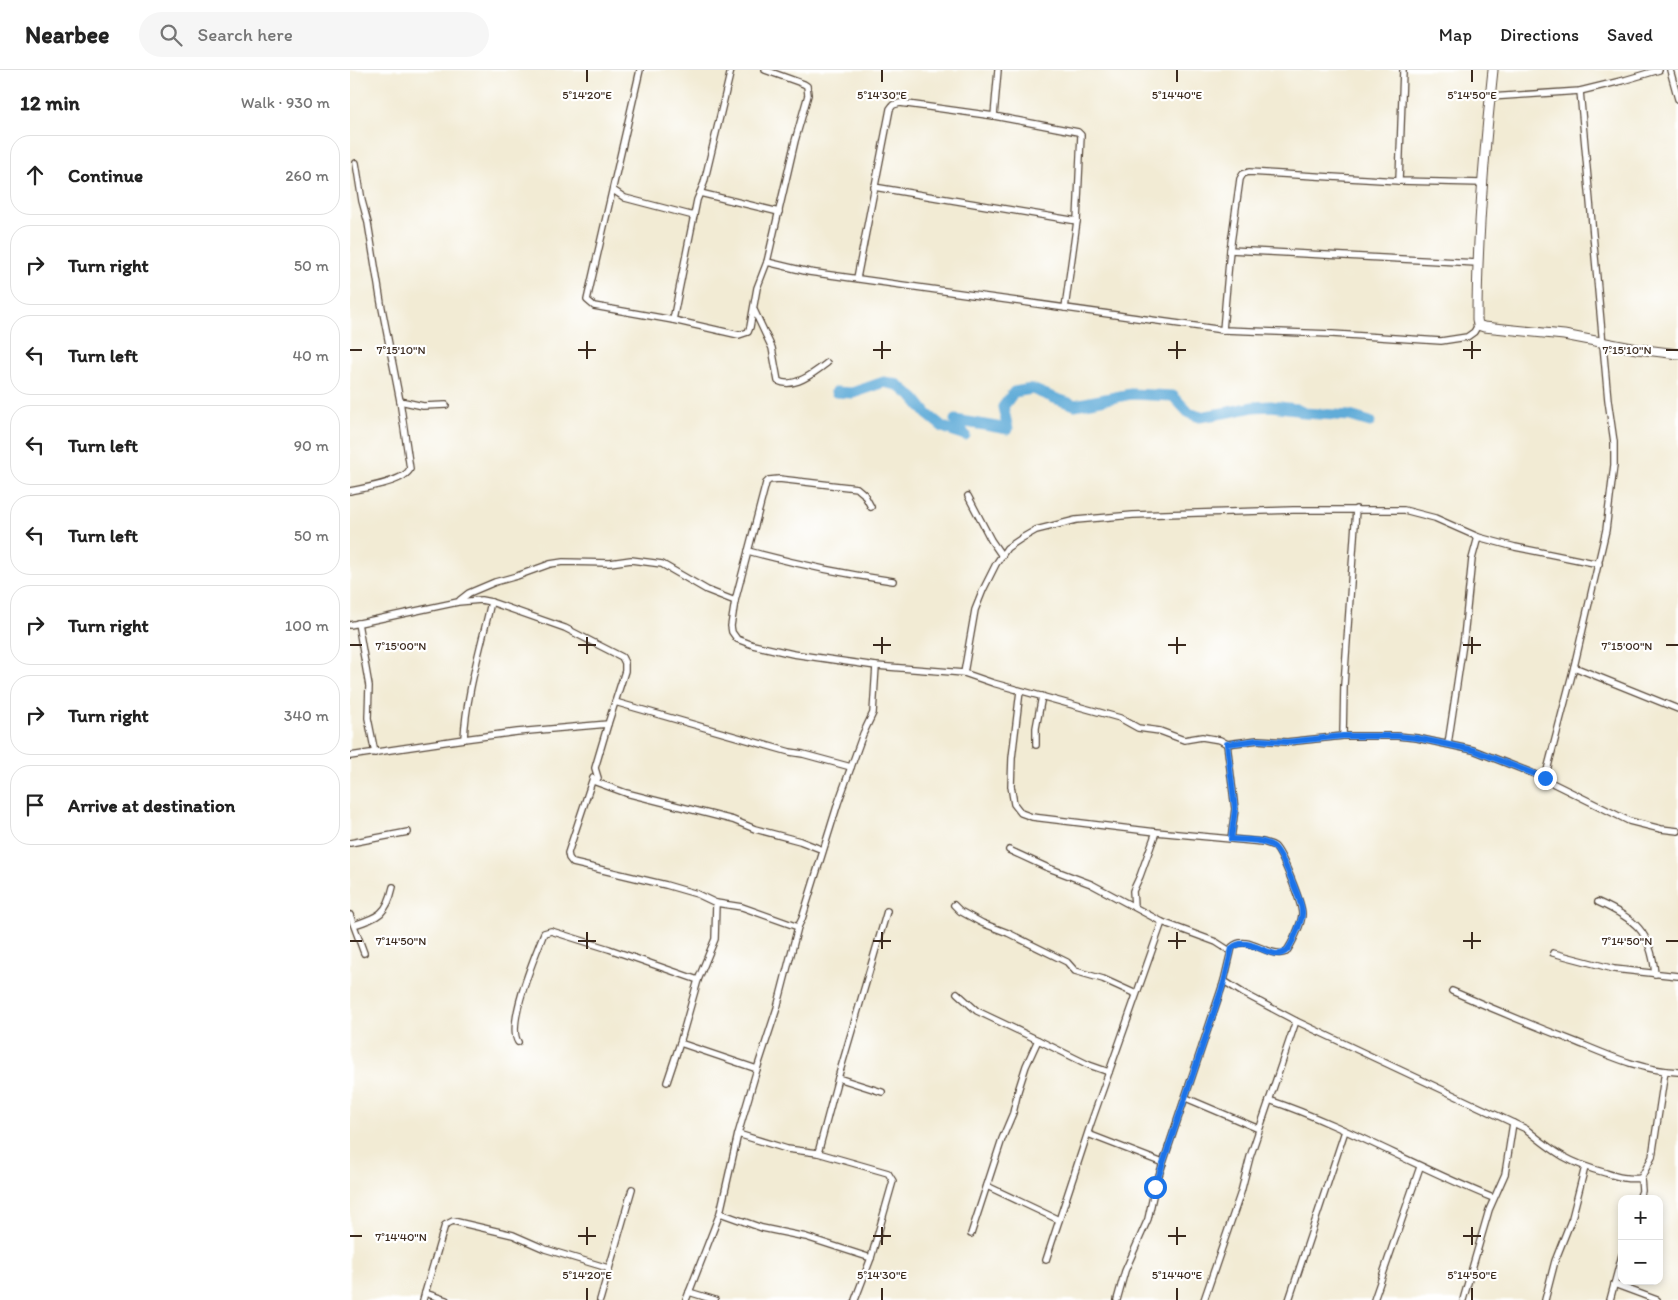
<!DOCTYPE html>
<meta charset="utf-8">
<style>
body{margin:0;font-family:Itim,sans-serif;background:#f6f6f6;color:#222}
.controls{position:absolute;right:15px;bottom:15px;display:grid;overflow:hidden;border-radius:10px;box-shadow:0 2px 8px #0003}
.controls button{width:45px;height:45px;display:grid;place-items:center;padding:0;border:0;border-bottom:1px solid #e0e0e0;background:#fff;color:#222;font:25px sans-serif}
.stop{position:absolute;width:15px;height:15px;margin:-11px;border:4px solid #1a73e8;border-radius:50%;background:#fff}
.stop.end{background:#1a73e8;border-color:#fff;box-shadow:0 1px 5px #0008}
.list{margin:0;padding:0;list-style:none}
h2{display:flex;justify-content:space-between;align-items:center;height:65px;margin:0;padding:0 20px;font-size:21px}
h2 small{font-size:16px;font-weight:400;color:#767676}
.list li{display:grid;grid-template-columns:32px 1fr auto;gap:15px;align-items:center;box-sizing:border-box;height:80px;margin:0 10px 10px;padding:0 10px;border:1px solid #e0e0e0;border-radius:20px}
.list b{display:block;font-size:19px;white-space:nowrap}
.list em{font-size:16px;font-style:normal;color:#767676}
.icon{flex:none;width:28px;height:28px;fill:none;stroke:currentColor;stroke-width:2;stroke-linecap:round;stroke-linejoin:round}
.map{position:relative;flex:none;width:1328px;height:1230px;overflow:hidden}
header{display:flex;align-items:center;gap:30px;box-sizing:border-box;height:70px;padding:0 25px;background:#fff;border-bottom:1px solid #e0e0e0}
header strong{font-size:24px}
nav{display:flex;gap:28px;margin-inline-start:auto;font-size:18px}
.search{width:350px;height:45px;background:#f6f6f6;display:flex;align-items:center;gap:12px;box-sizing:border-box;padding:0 18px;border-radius:28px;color:#767676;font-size:19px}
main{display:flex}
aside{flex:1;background:#fff}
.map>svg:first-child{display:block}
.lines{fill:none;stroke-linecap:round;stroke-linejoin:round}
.river{stroke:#60acd8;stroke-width:11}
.street-casing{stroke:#564739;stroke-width:8}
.secondary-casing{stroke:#564739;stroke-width:11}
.street{stroke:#fff;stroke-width:5.5}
.secondary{stroke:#fff;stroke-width:9}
.route{stroke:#1a73e8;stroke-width:6}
.ticks{fill:none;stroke:#3b2a1e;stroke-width:2}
.ticks-label{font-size:12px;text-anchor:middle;fill:#3b2a1e;stroke:#fff;stroke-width:4.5;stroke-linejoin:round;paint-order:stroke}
</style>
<header>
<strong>Nearbee</strong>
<div class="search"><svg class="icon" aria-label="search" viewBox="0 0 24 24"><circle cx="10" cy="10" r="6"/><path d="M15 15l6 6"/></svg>Search here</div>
<nav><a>Map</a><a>Directions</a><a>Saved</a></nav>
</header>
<main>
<aside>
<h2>12 min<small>Walk · 930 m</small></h2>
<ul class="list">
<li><svg class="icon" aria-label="ahead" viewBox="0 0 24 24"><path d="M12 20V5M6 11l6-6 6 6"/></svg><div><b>Continue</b></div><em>260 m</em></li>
<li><svg class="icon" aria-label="right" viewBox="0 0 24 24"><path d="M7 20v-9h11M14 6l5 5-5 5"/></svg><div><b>Turn right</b></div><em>50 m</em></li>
<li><svg class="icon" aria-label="left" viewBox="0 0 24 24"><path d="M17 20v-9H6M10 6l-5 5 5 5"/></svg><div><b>Turn left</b></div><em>40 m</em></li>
<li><svg class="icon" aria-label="left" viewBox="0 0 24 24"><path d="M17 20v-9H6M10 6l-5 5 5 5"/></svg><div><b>Turn left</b></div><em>90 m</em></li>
<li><svg class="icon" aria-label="left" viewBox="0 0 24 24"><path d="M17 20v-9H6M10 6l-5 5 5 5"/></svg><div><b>Turn left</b></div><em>50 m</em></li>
<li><svg class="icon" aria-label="right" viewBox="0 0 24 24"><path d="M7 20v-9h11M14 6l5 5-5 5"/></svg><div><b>Turn right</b></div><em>100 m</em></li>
<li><svg class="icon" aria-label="right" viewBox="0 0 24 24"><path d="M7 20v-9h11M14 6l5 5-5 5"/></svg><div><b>Turn right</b></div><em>340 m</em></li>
<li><svg class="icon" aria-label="arrive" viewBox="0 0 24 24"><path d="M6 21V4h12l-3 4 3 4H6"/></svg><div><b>Arrive at destination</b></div></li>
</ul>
</aside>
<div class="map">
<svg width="1328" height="1230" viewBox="0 0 1328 1230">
<rect width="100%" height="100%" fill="#fff"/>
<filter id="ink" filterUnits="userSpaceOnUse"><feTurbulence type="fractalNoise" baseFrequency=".02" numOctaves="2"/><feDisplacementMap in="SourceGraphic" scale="10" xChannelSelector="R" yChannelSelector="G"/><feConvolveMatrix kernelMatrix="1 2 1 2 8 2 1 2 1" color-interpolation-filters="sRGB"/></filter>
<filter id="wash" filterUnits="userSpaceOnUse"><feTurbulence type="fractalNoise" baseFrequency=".0096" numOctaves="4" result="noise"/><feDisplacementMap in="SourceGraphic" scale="20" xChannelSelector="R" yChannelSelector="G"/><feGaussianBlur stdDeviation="1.12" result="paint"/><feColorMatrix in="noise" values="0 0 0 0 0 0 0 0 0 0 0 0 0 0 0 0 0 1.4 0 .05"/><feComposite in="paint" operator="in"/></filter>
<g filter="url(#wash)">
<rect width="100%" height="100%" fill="#f2ebd4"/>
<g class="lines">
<polyline class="river" points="486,322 502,323 534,312 548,315 565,329 577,344 593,357 615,365 605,350 658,359 653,337 664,322 682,319 704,328 725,335 781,324 823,326 839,343 850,347 879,342 903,337 921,336 946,339 954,343 1000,346 1020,352"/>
</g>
</g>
<g filter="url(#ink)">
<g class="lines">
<g class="street-casing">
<g id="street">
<polyline points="290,0 237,230 244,236 323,250 389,265 398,262 400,257 407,218 417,192 445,71 458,25 457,16 454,14 415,0"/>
<polyline points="1320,0 1328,29"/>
<polyline points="1140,27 1230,21 1275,10 1309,0"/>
<polyline points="644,46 648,0"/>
<polyline points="1049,111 1053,0"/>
<polyline points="524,117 727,151"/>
<polyline points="263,120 275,128 344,146"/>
<polyline points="350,123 429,142"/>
<polyline points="880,180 1127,193"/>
<polyline points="417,192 459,202 873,260 982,264 1091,271 1117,267 1124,262 1128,255"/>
<polyline points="507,208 540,39 543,35 550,33 644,46 728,62 731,65 727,151 715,238"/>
<path d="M404,240L422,278L428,311C444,319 464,303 477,293"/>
<polyline points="323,250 347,130 354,113 381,0"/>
<polyline points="873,260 880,180 890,109 893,104 899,102 1049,111 1132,113"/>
<polyline points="50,331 73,336 96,335"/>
<path d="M0,421C14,418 54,412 60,399L50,331L31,233L18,153L12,131L6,93"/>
<polyline points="618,426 641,470 652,486"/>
<polyline points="521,437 514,424 507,418 429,409 419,410 416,413 385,531 381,556 382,562 387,569 403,575 443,584 526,596 614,603 643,613 770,648 788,658 810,661 834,670 852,667 870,670 877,674 908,670 937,672 993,666 1047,666 1067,668 1123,680 1182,703 1279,751 1311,759 1328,761"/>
<path d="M398,481C446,494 493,504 543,511"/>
<polyline points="110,530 119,523 145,512 167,506 200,494 213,492 260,493 281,490 312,494 357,520 385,531"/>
<polyline points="141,532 215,558 272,587 275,593 275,601 258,654"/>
<polyline points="8,553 19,616 18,648 25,683"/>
<path d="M0,555L108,532L131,530L141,532C131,577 116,624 114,669L167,662L258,654L245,698L248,708L243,711L276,723L383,750L405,759L450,771L473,780"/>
<polyline points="1224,597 1328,639"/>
<polyline points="614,603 625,540 633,520 646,494 657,478 672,468 686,460 726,450 783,445 943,440 1054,440 1085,448 1128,467 1165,477 1249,494"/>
<path d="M670,621L662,688L661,716L664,734L671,743L682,747L806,762L913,772C916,773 921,774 924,776C932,782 952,834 952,844C952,853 942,874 936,882C918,889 898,863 882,877L874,911L805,1117L798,1149L775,1201L767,1230"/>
<polyline points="265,632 440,682 453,684 501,697"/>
<polyline points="993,666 994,615 1006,439"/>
<polyline points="877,674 885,739 881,769"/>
<polyline points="1098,674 1114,567 1122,489 1128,467"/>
<polyline points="686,675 686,658 692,626"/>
<polyline points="0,686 114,669"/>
<polyline points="243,708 218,783 219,788 223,793 316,815 347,824 366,833 392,837 448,857"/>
<polyline points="1195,708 1224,597 1256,460 1264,395 1264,372 1258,330 1230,21"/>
<polyline points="0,773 58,762"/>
<polyline points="659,780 696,797 741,814 812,852 866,872 880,881"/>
<path d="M1248,832C1285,849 1301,861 1305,904"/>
<polyline points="366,833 365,869 348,910 330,973 407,999"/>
<polyline points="604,835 610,841 632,853 658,863 717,892 725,901 753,909 786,924"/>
<polyline points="784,836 783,821 790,806 806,762"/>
<polyline points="0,845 14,883"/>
<path d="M4,855C29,847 37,844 43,817"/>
<polyline points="1203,883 1264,899 1328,906"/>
<path d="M874,911L893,923L946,951L1176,1059C1205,1083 1219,1093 1256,1103C1268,1107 1278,1110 1291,1108L1302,1087L1315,1001"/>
<path d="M1102,921C1143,939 1184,956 1226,972C1260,986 1290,1000 1328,1002"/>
<polyline points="607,923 627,941 688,970"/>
<path d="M168,972C156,954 186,883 194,863L201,861L259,879L348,910"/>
<polyline points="488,1008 532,1022"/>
<polyline points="317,1012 330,973"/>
<polyline points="836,1028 909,1059"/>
<path d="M919,1030C996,1056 1068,1098 1143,1128"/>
<polyline points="388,1064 437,1079 468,1083 538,1103 543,1111 521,1188 505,1230"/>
<polyline points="738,1064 813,1093"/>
<polyline points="468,1083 488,1008 537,841"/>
<polyline points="637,1116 709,1150"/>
<polyline points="1289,1129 1292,1121 1291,1108"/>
<polyline points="370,1143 412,1158 456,1167 521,1188"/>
<polyline points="621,1164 652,1069 663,1043 668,1021 676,996 688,970 739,995 759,1002"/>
<polyline points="696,1190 741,1053 812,852"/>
<polyline points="1264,1214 1307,1230"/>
<polyline points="339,1222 365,1230"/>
<polyline points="75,1223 95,1155 103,1151 163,1165 195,1179 258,1198"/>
<polyline points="73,1230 75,1223 96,1230"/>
<polyline points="250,1230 282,1119"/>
<polyline points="336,1230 370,1143 388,1064 407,999 427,938 448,857 452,849 488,733 513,664 523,643 526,596"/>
<polyline points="854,1230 891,1122 900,1087 946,951"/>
<polyline points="939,1230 995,1061"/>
<polyline points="1024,1230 1070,1097"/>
<polyline points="1113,1230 1139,1140 1155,1104 1163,1053"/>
<polyline points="1195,1230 1205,1191 1222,1148 1235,1097"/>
<polyline points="1260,1230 1272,1185"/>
</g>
</g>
<g class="secondary-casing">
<path id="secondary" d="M1143,0C1134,83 1127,166 1127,249L1128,255L1134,257L1214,265L1287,279L1328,284"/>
</g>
<use href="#street" class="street"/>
<use href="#secondary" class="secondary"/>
</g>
</g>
<g class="lines" filter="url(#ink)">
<path class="route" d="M805,1117L874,912L882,878C899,863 922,893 936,881C941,877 953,849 952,842C952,832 931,781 923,776C911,769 894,770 881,769L885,739L877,674L908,670L937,672L993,666H1047L1067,668L1123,680L1195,708"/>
</g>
<path class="ticks" d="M237,0V12M532,0V12M827,0V12M1122,0V12M237,271V289M532,271V289M827,271V289M1122,271V289M0,280H12M228,280H246M523,280H541M818,280H836M1113,280H1131M1316,280H1328M237,567V584M532,567V584M827,567V584M1122,567V584M0,575H12M228,575H246M523,575H541M818,575H836M1113,575H1131M1316,575H1328M237,862V879M532,862V879M827,862V879M1122,862V879M0,871H12M228,871H246M523,871H541M818,871H836M1113,871H1131M1316,871H1328M237,1157V1175M532,1157V1175M827,1157V1175M1122,1157V1175M0,1166H12M228,1166H246M523,1166H541M818,1166H836M1113,1166H1131M237,1218V1230M532,1218V1230M827,1218V1230M1122,1218V1230"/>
<g class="ticks-label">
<text x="237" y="29">5°14'20"E</text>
<text x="532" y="29">5°14'30"E</text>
<text x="827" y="29">5°14'40"E</text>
<text x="1122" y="29">5°14'50"E</text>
<text x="51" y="284">7°15'10"N</text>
<text x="1277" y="284">7°15'10"N</text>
<text x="51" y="580">7°15'00"N</text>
<text x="1277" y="580">7°15'00"N</text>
<text x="51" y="875">7°14'50"N</text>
<text x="1277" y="875">7°14'50"N</text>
<text x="51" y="1171">7°14'40"N</text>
<text x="237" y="1209">5°14'20"E</text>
<text x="532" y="1209">5°14'30"E</text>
<text x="827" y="1209">5°14'40"E</text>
<text x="1122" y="1209">5°14'50"E</text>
</g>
</svg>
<div class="controls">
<button>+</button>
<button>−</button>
</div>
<div class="stop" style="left:805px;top:1117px"></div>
<div class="stop end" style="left:1195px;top:708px"></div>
</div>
</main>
